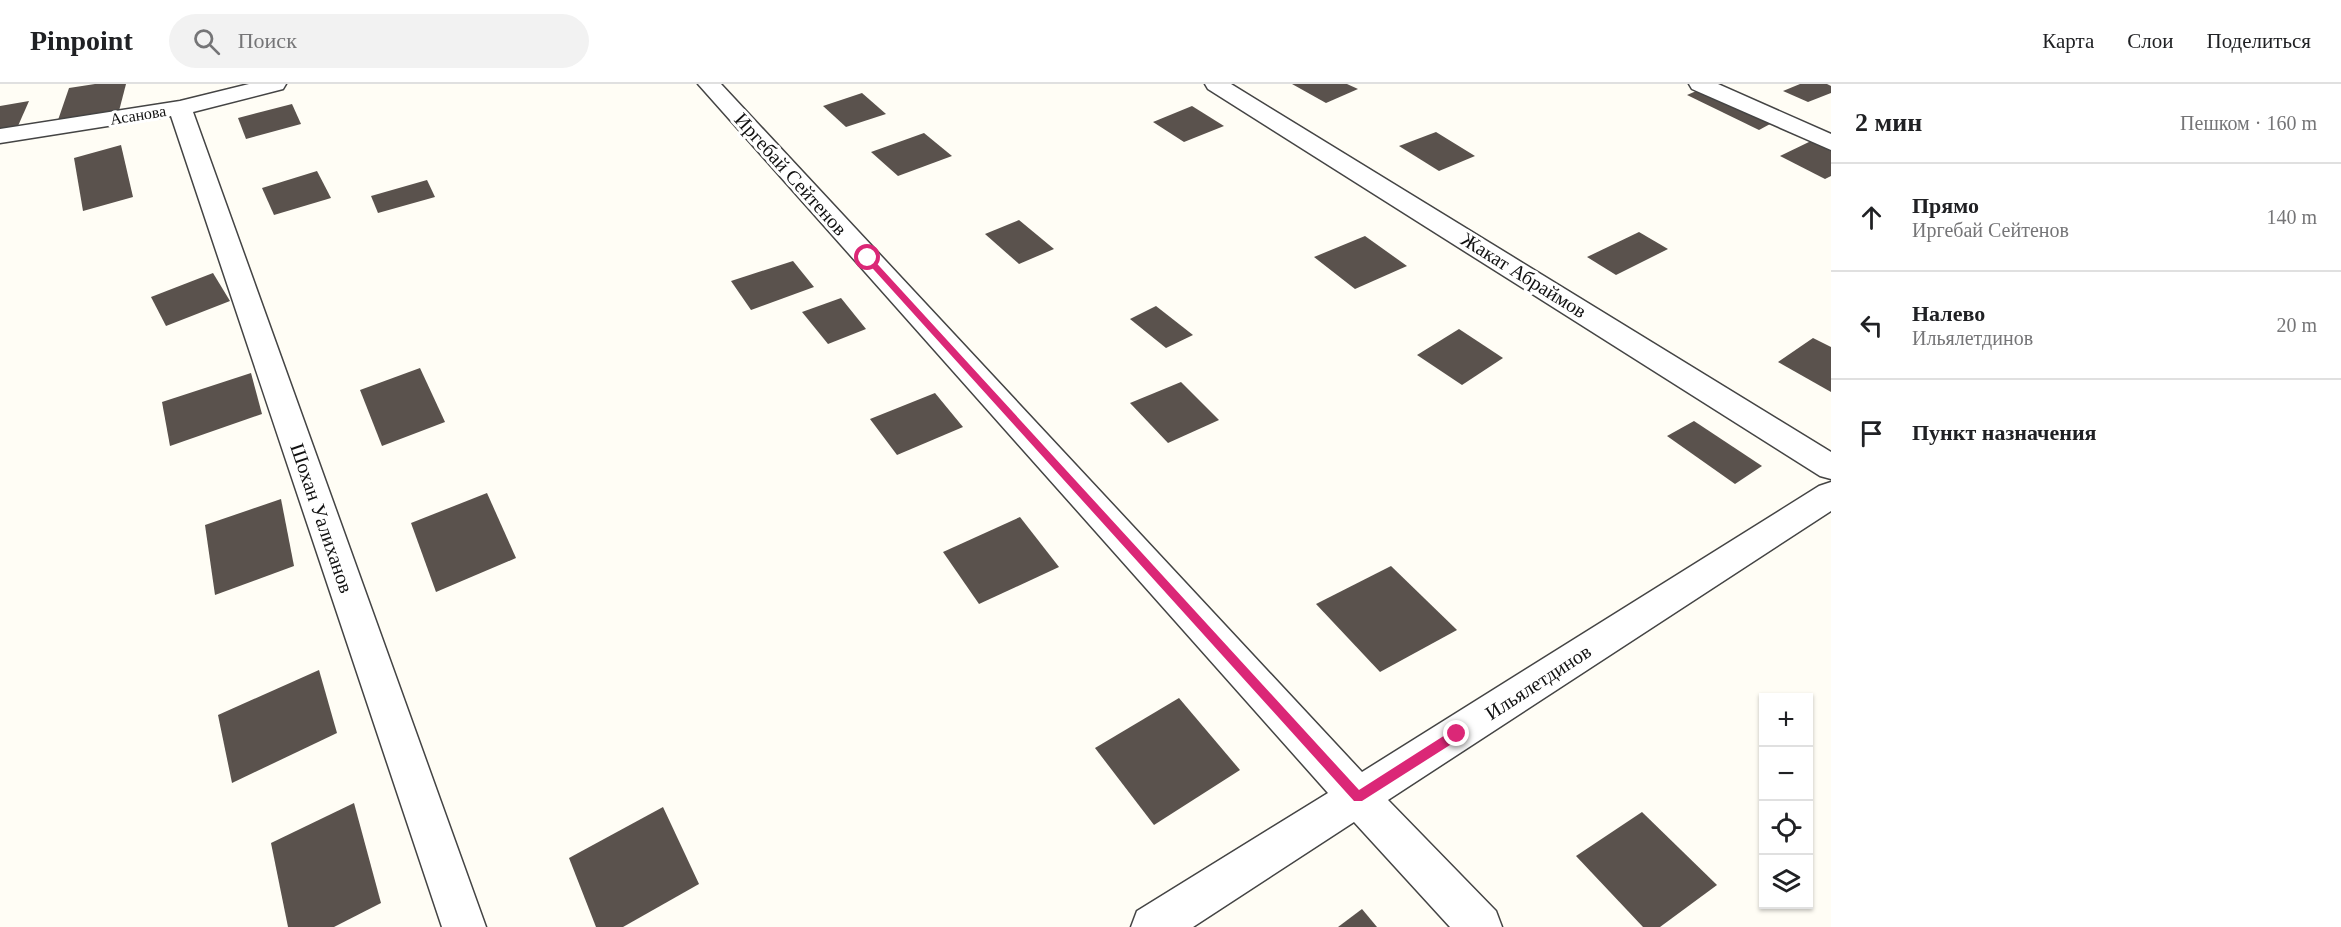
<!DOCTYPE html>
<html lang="ru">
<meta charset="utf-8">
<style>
body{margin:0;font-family:Georgia,serif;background:#f2f2f2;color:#202124}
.controls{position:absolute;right:18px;bottom:18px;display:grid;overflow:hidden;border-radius:0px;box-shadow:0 2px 4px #0004}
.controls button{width:54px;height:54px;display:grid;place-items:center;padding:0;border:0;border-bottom:2px solid #e0e0e0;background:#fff;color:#202124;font:30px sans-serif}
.stop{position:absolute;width:18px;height:18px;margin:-14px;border:4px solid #db2777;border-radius:50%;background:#fff}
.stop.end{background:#db2777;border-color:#fff;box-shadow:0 2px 6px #0008}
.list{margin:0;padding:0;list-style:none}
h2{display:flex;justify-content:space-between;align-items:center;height:78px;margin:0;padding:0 24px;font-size:26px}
h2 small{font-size:20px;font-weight:400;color:#757577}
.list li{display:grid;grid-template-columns:39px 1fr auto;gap:18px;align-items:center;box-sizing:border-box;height:108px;padding:0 24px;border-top:2px solid #e0e0e0}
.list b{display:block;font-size:22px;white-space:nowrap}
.list p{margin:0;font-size:20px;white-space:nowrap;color:#757577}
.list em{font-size:20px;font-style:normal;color:#757577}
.icon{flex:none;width:33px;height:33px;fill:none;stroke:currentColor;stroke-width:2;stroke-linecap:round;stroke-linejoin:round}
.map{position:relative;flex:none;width:1831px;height:843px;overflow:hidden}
header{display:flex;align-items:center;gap:36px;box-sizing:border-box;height:84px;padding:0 30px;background:#fff;border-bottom:2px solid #e0e0e0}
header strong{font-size:28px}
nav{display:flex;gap:33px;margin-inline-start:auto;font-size:21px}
.search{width:420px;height:54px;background:#f2f2f2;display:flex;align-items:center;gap:15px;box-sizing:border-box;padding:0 21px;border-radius:33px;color:#757577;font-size:22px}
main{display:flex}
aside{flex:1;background:#fff}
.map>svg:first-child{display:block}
.building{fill:#5a524d}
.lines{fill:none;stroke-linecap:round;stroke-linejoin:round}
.minor-casing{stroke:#444;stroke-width:3}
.minor{fill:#fff;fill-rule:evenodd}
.route{fill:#db2777}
.labels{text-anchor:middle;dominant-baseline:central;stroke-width:6;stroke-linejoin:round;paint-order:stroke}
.far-street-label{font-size:16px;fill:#111;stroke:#fff}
.street-label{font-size:20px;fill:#111;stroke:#fff}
</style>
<header>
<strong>Pinpoint</strong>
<div class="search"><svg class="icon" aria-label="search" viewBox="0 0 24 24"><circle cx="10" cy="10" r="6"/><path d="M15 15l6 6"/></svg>Поиск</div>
<nav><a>Карта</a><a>Слои</a><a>Поделиться</a></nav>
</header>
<main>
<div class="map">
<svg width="1831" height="843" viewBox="0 0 1831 843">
<rect width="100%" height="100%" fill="#fffdf5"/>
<g class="building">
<polygon points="95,0 126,0 119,27 58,36 69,4"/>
<polygon points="1292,0 1347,0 1358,5 1326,19"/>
<polygon points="1800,0 1827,0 1831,2 1831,9 1808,18 1783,7"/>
<polygon points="1701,5 1772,39 1759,46 1687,11"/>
<polygon points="862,9 886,30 846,43 823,22"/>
<polygon points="29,17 18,42 0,45 0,22"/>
<polygon points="292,20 301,40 246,55 238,34"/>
<polygon points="1192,22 1224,42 1184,58 1153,38"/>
<polygon points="1436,48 1475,72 1439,87 1399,62"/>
<polygon points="924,49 952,72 898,92 871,68"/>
<polygon points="1811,57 1831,67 1831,92 1825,95 1780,72"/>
<polygon points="121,61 133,113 83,127 74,74"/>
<polygon points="317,87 331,114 274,131 262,104"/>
<polygon points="427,96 435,113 378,129 371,112"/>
<polygon points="1019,136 1054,165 1019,180 985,150"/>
<polygon points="1639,148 1668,165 1616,191 1587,173"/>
<polygon points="1365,152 1407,182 1355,205 1314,173"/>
<polygon points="793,177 814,203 751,226 731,197"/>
<polygon points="213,189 230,217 166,242 151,213"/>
<polygon points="841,214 866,245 828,260 802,228"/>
<polygon points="1156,222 1193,251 1166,264 1130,235"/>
<polygon points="1459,245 1503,274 1462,301 1417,271"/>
<polygon points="1813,254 1831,263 1831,308 1778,278"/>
<polygon points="420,284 445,338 382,362 360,306"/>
<polygon points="251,289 262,330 170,362 162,318"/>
<polygon points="1181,298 1219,336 1168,359 1130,319"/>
<polygon points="935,309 963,343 897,371 870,335"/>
<polygon points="1694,337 1762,382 1735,400 1667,352"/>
<polygon points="487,409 516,474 436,508 411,439"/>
<polygon points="281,415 294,482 215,511 205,441"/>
<polygon points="1020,433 1059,483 979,520 943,468"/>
<polygon points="1391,482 1457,546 1380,588 1316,520"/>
<polygon points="319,586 337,649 232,699 218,631"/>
<polygon points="1179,614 1240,686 1154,741 1095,664"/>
<polygon points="354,719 381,819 334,843 288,843 271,759"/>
<polygon points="663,723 699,800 623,843 596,843 569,774"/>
<polygon points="1642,728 1717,801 1660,843 1643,843 1576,772"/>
<polygon points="1362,825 1377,843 1338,843"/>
</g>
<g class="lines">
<g class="minor-casing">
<g id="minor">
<polygon points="249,0 286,0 283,5 193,28 486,843 442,843 171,32 0,59 0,45 180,17"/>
<polygon points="698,0 721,0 1362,688 1819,402 1831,398 1831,427 1388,716 1496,827 1502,843 1450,843 1354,738 1193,843 1131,843 1137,827 1328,709"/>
<polygon points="1205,0 1231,0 1831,368 1831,395 1820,392 1208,5"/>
<polygon points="1689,0 1718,0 1831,50 1831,66 1692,5"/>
</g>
</g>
<use href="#minor" class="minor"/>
</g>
<polygon class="route" points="865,172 870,172 1359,706 1453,646 1461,646 1461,654 1362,717 1354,717 865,176"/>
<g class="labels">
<g class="far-street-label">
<text transform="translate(138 31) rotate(-9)">Асанова</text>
</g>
<g class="street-label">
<text transform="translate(791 90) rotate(48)">Иргебай Сейтенов</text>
<text transform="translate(1524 191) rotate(32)">Жакат Абраймов</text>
<text transform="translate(322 434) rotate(71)">Шохан Уалиханов</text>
<text transform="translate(1538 598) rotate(-33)">Ильялетдинов</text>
</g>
</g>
</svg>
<div class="controls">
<button>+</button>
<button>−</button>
<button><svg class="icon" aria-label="locate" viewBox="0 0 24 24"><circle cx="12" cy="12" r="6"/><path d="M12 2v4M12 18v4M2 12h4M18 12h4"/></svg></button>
<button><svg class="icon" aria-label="layers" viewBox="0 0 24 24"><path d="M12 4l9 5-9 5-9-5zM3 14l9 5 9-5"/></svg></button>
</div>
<div class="stop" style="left:868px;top:174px"></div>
<div class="stop end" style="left:1457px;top:650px"></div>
</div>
<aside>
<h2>2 мин<small>Пешком · 160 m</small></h2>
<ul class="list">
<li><svg class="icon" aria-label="ahead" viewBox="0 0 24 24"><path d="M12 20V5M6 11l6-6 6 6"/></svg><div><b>Прямо</b><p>Иргебай Сейтенов</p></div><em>140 m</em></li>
<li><svg class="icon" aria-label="left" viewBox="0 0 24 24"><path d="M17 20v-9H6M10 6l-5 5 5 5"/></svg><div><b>Налево</b><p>Ильялетдинов</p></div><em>20 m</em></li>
<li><svg class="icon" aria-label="arrive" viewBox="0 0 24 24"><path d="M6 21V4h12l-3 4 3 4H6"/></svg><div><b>Пункт назначения</b></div></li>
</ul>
</aside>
</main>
